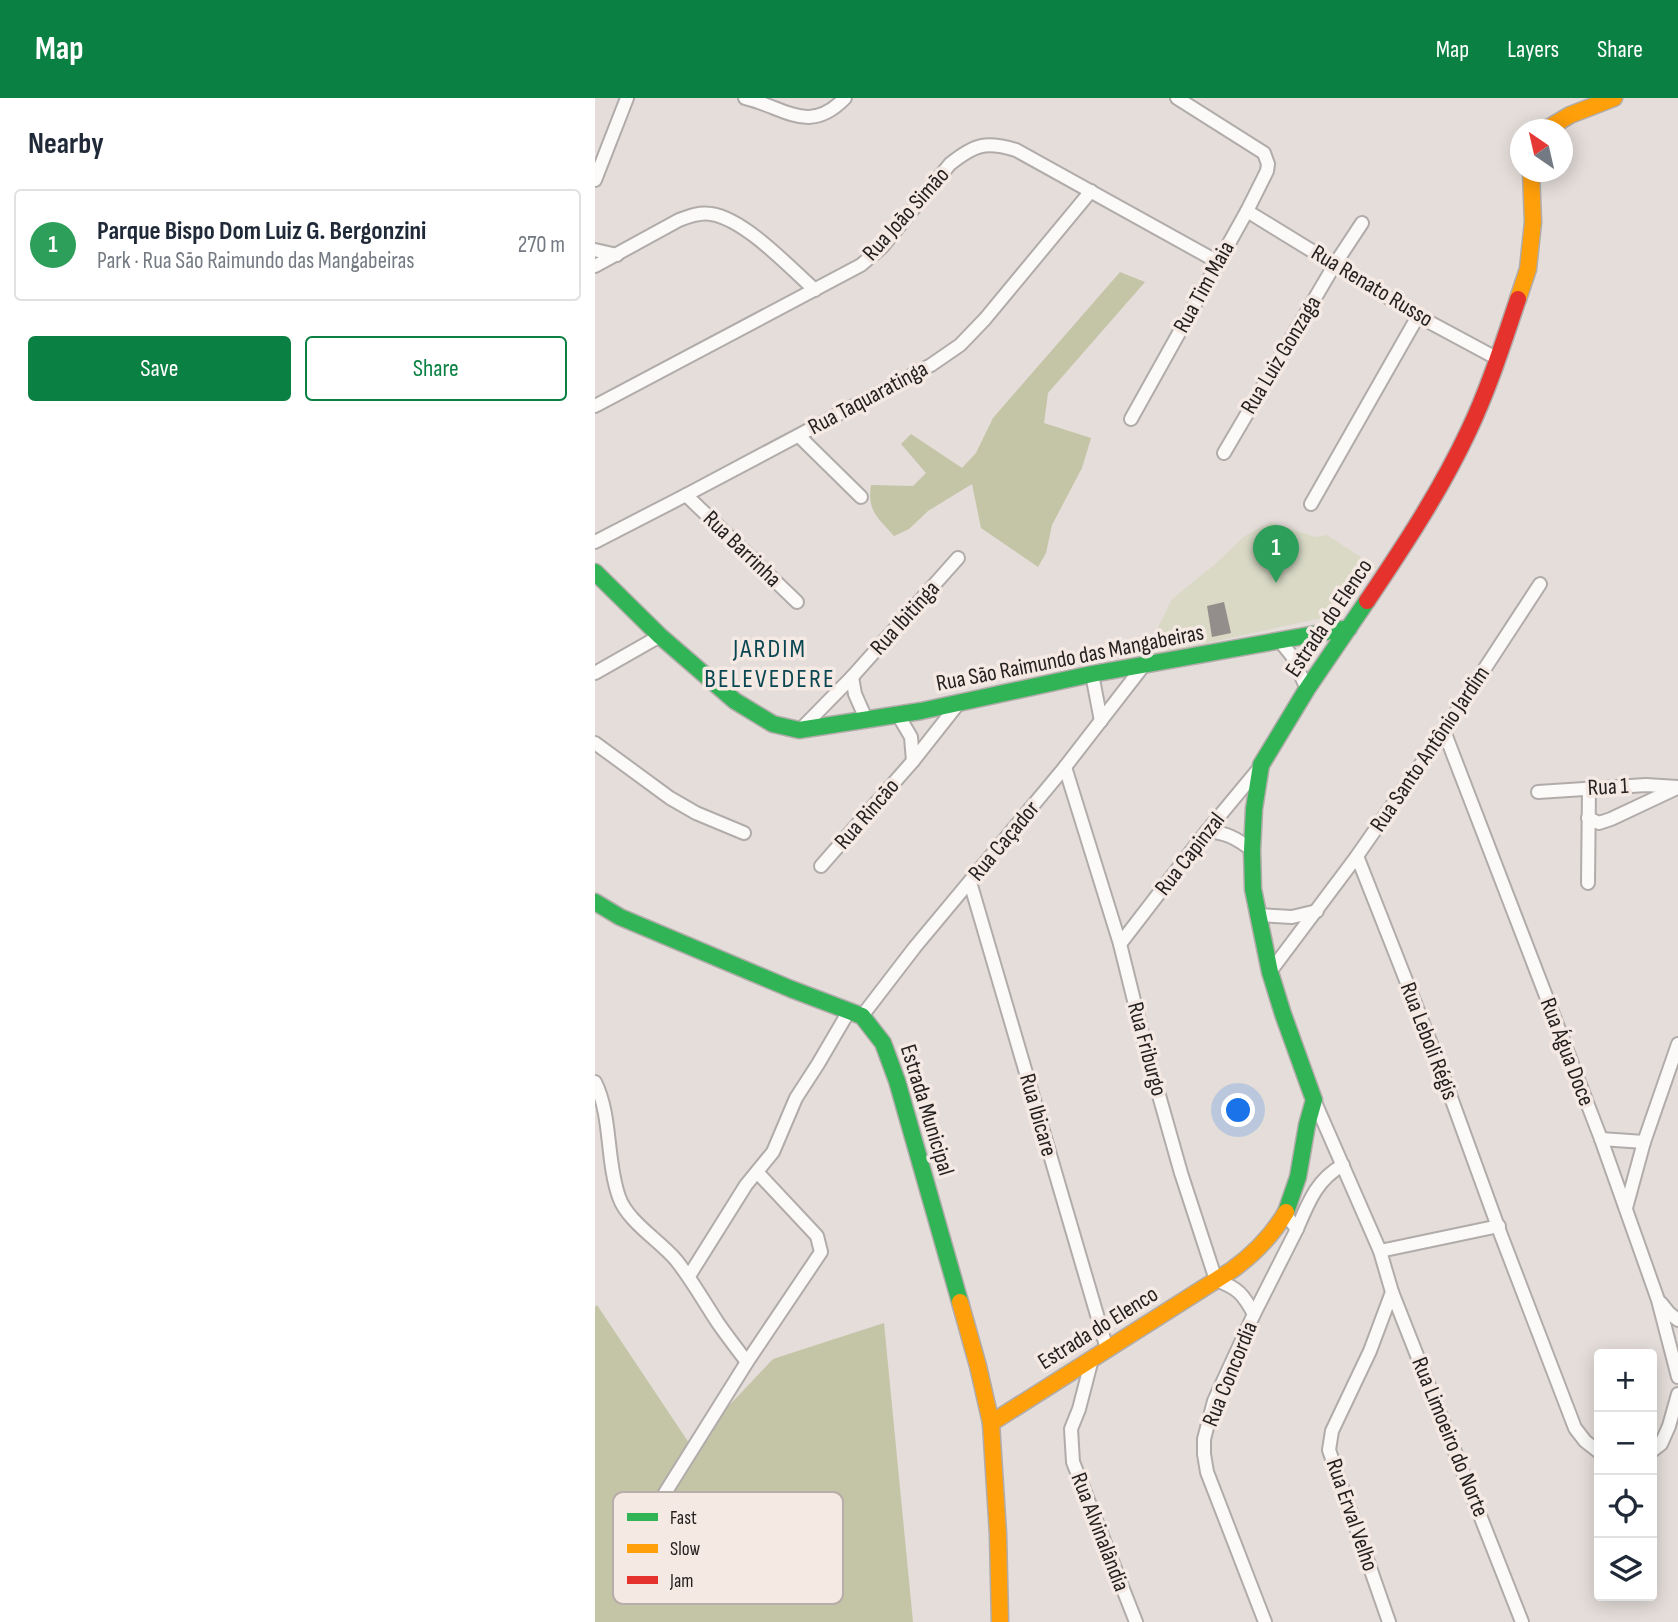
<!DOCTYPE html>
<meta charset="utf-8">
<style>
body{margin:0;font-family:"Sofia Sans Condensed",sans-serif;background:#f2f2f3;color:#1f2937}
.controls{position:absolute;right:21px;bottom:21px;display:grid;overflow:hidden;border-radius:7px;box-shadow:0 4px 18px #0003}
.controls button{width:63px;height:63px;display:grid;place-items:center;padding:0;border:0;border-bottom:2px solid #e0e1e3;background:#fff;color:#1f2937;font:35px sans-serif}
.compass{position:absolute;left:915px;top:21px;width:63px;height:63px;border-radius:50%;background:#fff;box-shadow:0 4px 18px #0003;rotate:326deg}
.you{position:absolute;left:644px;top:1013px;width:24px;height:24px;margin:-18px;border:5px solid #fff;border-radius:50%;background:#1a73e8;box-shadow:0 0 0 10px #1a73e833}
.badge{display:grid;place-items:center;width:46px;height:46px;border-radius:50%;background:#0b8043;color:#fff;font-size:23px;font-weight:700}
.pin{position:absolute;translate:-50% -58px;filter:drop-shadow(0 2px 4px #0008)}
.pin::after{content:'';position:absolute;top:37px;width:24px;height:21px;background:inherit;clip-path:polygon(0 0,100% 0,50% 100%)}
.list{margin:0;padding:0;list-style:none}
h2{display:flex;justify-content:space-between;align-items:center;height:91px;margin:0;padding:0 28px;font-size:30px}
h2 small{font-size:23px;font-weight:400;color:#747a83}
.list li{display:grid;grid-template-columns:46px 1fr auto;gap:21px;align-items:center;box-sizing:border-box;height:112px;margin:0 14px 14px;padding:0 14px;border:2px solid #e0e1e3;border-radius:7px}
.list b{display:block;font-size:26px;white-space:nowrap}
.list p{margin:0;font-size:23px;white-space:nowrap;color:#747a83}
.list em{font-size:23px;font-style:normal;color:#747a83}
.actions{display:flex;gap:14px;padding:21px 28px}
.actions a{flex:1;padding:16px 0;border:2px solid #0b8043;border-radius:7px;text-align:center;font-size:24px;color:#0b8043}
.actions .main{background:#0b8043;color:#fff}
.icon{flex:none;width:38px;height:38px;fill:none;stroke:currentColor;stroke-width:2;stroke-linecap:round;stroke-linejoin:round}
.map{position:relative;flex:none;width:1083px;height:1524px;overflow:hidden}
header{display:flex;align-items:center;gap:42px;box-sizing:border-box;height:98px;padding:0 35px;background:#0b8043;color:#fff}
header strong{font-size:33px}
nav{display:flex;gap:38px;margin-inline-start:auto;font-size:24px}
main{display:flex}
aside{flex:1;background:#fff}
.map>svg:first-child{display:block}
.green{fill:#d9d9c6}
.forest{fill:#c4c4a6}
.building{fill:#938e8b}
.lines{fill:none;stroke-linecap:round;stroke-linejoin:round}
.street-casing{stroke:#b1acaa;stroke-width:16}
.fast-casing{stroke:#b1acaa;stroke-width:19}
.slow-casing{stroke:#b1acaa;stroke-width:19}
.jam-casing{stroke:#b1acaa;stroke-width:19}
.street{stroke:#fbfaf9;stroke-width:12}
.fast{stroke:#30b455;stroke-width:16}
.slow{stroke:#ff9f0a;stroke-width:16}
.jam{stroke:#e5322d;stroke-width:16}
.labels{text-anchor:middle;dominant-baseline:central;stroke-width:7;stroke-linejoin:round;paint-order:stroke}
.street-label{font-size:23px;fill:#25211f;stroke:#f5e9e4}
.quarter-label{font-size:26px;letter-spacing:2px;fill:#0a4752;stroke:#f5e9e4}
.key{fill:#f5e9e4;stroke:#b7ada9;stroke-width:2}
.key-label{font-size:19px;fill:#25211f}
</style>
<header>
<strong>Map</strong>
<nav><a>Map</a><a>Layers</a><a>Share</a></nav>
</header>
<main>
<aside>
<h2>Nearby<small></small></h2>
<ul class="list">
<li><span class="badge" style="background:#2e9e5b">1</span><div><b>Parque Bispo Dom Luiz G. Bergonzini</b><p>Park · Rua São Raimundo das Mangabeiras</p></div><em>270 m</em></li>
</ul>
<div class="actions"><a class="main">Save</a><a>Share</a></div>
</aside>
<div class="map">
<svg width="1083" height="1524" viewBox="0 0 1083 1524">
<rect width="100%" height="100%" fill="#e4ddda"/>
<polygon class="green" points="676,424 720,439 732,437 781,469 736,518 549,559 577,501 619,467 650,438"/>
<g class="forest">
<path d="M525,174L550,184L453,295L449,325L496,340L487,370L457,427L451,455L443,469L386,430L377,386L333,413L314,431L299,438C283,420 272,413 276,387L318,388L331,375L306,346L316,336L367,370L381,355L398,320Z"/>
<polygon points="2,1207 96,1348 178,1261 289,1225 318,1524 0,1524 0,1209"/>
</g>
<polygon class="building" points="629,504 636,535 617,539 612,508"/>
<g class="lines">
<g class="street-casing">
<g id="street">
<path d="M150,0C191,10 214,37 250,0"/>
<polyline points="0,82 32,0"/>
<polyline points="652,113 823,218 903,261"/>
<polyline points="0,152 22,157"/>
<path d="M0,168L84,122C94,118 105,114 116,116C150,121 194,169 220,192"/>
<path d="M0,308L266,167L287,149L355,66C380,46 391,43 421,52L623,164"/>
<polyline points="536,321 652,113 672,73 673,66 669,55 582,0"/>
<polyline points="204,338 266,399"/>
<polyline points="629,355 740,166 767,125"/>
<polyline points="91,397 202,504"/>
<polyline points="716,406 823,218"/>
<polyline points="0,444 91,397 336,267 365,247 390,221 496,93"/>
<polyline points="684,542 697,558 712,591"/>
<polyline points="0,575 65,538"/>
<polyline points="497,576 506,623"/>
<polyline points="257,579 260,596 271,621"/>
<polyline points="303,617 316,639 318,663"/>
<polyline points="205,632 257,579 363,460"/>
<polyline points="849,633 1006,1041 1063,1202 1083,1279"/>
<polyline points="0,645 75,700 101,715 149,735"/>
<path d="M470,669L525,846L552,955L586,1075L621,1182C643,1190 648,1196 659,1216"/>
<polyline points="943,694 1051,687 1083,689"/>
<polyline points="993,720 1004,725 1016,721 1082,690"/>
<path d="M612,733C632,735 641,740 657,752"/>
<polyline points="762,758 842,961 906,1137 980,1330 990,1343 1004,1354"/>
<polyline points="226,768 318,663 363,606"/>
<polyline points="375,784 512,1251"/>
<polyline points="993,785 994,690"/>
<polyline points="662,817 697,819 722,813"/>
<polyline points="525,846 612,733 666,668"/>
<polyline points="675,874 762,758 849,633 945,486"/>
<polyline points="267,918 320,849 470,669 549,567"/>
<path d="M0,984C17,1018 11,1063 24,1099C32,1123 65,1143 81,1162C97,1182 109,1204 123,1225C132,1238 142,1251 152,1264"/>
<polyline points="719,1002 785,1153 797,1194 927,1524"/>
<polyline points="1006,1041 1049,1044"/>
<polyline points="1031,1110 1049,1044 1083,946"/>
<path d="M702,1131C713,1105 722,1081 748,1067"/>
<polyline points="785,1153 904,1128"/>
<polyline points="94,1178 151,1087 178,1054 201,1000 223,966 254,913"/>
<polyline points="1066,1205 1074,1215 1083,1222"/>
<polyline points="497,1261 484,1311 476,1331 478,1364 541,1524"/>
<polyline points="1057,1353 1066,1346 1074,1328 1083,1296"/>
<polyline points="70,1395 152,1264 226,1154 222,1138 162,1074"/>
<polyline points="670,1524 612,1374 609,1356 609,1341 619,1303 659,1216 702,1131 690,1116"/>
<polyline points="794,1524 734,1352 737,1333 775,1253 797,1194"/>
</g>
</g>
<g class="fast-casing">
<g id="fast">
<polyline points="0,474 65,538 140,603 178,626 204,632 326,613 497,576 754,530"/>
<polyline points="0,804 25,819 196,891 267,918 288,945 302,983 365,1204"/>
<polyline points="691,1114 703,1079 712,1027 719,1002 688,916 675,874 658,791 657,752 659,711 666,667 712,591 772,503"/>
</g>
</g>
<g class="slow-casing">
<g id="slow">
<polyline points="950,32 975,17 1019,0"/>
<polyline points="923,201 933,171 938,124 936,74"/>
<polyline points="365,1204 383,1268 396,1325 403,1436 405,1524"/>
<path d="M396,1325L637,1172C659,1156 677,1138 691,1114"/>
</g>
</g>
<g class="jam-casing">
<path id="jam" d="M772,503C809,448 846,392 874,332C894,290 908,245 923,201"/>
</g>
<use href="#street" class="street"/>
<use href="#fast" class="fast"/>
<use href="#slow" class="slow"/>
<use href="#jam" class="jam"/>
</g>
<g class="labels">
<g class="street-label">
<text transform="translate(311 116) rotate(-48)">Rua João Simão</text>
<text transform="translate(777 188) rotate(31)">Rua Renato Russo</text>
<text transform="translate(609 189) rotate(-61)">Rua Tim Maia</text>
<text transform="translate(686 257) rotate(-59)">Rua Luiz Gonzaga</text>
<text transform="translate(273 300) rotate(-28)">Rua Taquaratinga</text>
<text transform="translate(147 451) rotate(44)">Rua Barrinha</text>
<text transform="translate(310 520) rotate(-48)">Rua Ibitinga</text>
<text transform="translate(734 520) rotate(-56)">Estrada do Elenco</text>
<text transform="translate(475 560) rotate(-11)">Rua São Raimundo das Mangabeiras</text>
<text transform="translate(835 651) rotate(-56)">Rua Santo Antônio Jardim</text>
<text transform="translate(1013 689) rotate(-3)">Rua 1</text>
<text transform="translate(272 716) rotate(-49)">Rua Rincão</text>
<text transform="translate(409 743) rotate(-50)">Rua Caçador</text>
<text transform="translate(595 756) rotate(-52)">Rua Capinzal</text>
<text transform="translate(834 943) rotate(69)">Rua Leboli Régis</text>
<text transform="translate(552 951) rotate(75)">Rua Friburgo</text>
<text transform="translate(972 954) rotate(69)">Rua Água Doce</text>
<text transform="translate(332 1012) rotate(73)">Estrada Municipal</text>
<text transform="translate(443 1017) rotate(74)">Rua Ibicare</text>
<text transform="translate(503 1230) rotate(-32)">Estrada do Elenco</text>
<text transform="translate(635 1276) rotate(-68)">Rua Concordia</text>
<text transform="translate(855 1339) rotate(68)">Rua Limoeiro do Norte</text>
<text transform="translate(757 1417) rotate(71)">Rua Erval Velho</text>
<text transform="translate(505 1434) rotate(69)">Rua Alvinalândia</text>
</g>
<g class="quarter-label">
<text x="175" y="551">JARDIM<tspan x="175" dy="30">BELEVEDERE</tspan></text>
</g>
</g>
<rect x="18" y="1394" width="230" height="112" rx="10" class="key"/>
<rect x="32" y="1415" width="31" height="8" fill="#30b455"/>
<rect x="32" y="1446" width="31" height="9" fill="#ff9f0a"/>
<rect x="32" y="1478" width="31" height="8" fill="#e5322d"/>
<g class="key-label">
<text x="75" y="1426">Fast</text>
<text x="75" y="1457">Slow</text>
<text x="75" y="1489">Jam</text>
</g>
</svg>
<div class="controls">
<button>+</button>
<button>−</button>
<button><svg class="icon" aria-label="locate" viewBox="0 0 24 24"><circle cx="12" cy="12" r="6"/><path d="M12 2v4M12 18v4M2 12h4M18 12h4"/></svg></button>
<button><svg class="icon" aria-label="layers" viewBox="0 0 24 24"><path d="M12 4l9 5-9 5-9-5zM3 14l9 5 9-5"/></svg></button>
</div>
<svg class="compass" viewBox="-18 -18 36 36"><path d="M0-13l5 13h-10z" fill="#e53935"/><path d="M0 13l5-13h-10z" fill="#747a83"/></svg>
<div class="you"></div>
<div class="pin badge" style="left:681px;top:485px;background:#2e9e5b">1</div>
</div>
</main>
